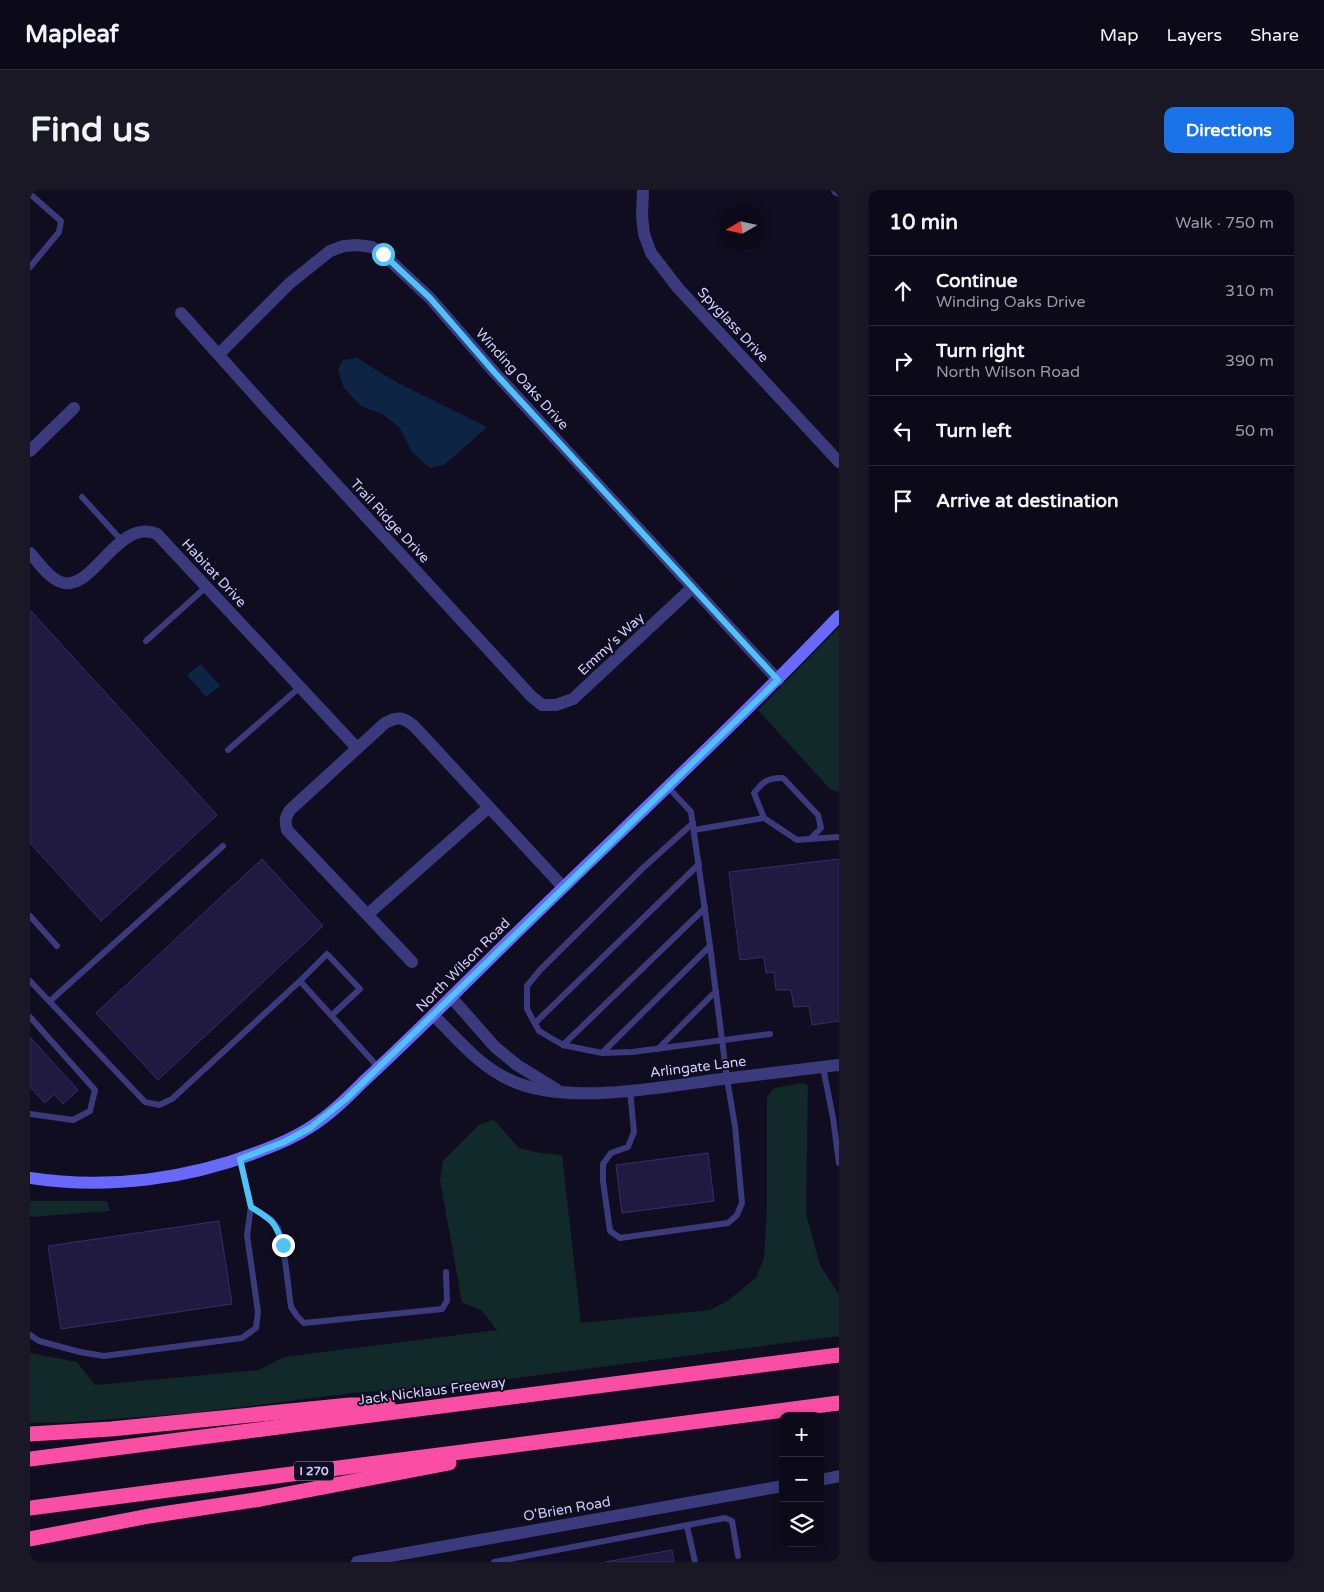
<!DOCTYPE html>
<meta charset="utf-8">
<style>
body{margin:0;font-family:"Varela Round",sans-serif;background:#1a1825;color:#f1f3f6}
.controls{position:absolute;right:15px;bottom:15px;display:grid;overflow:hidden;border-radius:10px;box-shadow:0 2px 8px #0003}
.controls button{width:45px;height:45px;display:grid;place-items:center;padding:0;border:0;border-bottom:1px solid #2c2b37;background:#0c0a18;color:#f1f3f6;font:25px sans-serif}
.compass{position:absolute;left:689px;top:15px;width:45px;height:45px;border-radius:50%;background:#0c0a18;box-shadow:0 2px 8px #0003;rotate:261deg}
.stop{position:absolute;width:15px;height:15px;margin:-11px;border:4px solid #4fc3f7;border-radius:50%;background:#fff}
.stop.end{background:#4fc3f7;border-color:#fff;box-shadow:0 1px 5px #0008}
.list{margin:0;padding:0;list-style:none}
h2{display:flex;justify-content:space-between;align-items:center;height:65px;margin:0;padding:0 20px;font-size:21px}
h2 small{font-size:16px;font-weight:400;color:#9a9aa2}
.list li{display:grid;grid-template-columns:32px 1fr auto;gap:15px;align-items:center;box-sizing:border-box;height:70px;padding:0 20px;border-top:1px solid #2c2b37}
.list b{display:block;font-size:19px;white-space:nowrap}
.list p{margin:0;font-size:16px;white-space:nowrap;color:#9a9aa2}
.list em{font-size:16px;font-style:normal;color:#9a9aa2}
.icon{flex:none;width:28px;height:28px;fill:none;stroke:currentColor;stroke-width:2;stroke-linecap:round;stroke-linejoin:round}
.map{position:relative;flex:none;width:809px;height:1372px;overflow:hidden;border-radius:10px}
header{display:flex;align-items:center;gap:30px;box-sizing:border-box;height:70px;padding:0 25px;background:#0c0a18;border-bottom:1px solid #2c2b37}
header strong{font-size:24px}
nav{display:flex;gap:28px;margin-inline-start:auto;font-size:18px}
.intro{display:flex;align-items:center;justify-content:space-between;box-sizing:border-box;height:120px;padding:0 30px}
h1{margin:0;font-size:35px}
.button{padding:12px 22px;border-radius:10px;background:#1a73e8;color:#fff;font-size:18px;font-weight:700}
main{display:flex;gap:30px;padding:0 30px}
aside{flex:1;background:#0c0a18;border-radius:10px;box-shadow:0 2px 8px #0003}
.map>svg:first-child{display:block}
.green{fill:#112928}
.water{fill:#0e2444}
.building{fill:#211a40;stroke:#372d6b}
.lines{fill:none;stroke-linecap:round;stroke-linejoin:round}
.service{stroke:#3a3a7d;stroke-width:6}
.minor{stroke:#3a3a7d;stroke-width:12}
.secondary{stroke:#6868fa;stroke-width:12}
.motorway{stroke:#fa4da4;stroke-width:15}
.route{stroke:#4fc3f7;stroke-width:6}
.labels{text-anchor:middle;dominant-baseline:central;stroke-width:4;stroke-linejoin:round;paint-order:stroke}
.shield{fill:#100d20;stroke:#9894bb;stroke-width:1}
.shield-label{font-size:12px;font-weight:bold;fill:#d2cefd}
.street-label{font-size:14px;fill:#d2cefd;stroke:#100d20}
</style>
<header>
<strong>Mapleaf</strong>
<nav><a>Map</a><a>Layers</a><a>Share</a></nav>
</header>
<div class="intro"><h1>Find us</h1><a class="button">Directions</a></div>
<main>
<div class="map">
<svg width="809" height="1372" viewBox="0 0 809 1372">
<rect width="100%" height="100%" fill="#100d20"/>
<g class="green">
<polygon points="809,437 809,602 800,599 728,520"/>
<polygon points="773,893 778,896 776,1024 790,1075 809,1105 809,1146 408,1198 331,1202 163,1223 42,1232 0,1233 0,1163 47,1172 65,1195 229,1180 254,1167 467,1140 452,1121 432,1112 410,990 413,971 450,934 464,930 489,958 510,963 532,965 551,1133 680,1120 696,1112 726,1088 734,1068 737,1021 737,907 744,898"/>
<polygon points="0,1011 77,1011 80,1021 0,1027"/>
</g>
<g class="water">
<polygon points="327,168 364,191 457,237 414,275 400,278 382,262 369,237 352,224 331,216 314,198 308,180 313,170"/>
<polygon points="171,474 190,496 176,507 157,485"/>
</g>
<g class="building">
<polygon points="0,420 187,625 71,731 0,653"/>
<polygon points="232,669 293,736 128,890 66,823"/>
<polygon points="809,669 809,831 782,835 779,816 764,817 761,800 746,800 744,782 736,783 734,767 710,770 699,682"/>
<polygon points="0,847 48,900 33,914 24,904 15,913 0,897"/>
<polygon points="678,963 684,1011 592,1023 586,975"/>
<polygon points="189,1031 202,1114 31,1139 18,1056"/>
<polygon points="642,1360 644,1372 575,1372"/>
</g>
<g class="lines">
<g class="service">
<polyline points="0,4 31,31 29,42 0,77"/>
<polyline points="52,307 92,351"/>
<polyline points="116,451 176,397"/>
<polyline points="198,560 270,497"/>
<polyline points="663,633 614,677 510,780 497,796 497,819 509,841 533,855 572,863 602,862 740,844"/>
<path d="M664,640L734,628L767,650L780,649L791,638L788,625L753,588C738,587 733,592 724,603L734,628"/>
<polyline points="780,649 809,647"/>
<polyline points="0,726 27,756"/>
<polyline points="0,791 115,912 129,915 142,909 270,791 349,878"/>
<polyline points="270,791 297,764 330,799 302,825"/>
<polyline points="20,811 193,656"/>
<polyline points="0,827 65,900 60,921 43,930 0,924"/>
<polyline points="505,833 669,674"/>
<polyline points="533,855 675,718"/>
<polyline points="628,859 686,801"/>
<polyline points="572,863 680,756"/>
<polyline points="793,877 803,928 809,973"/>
<polyline points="600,900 604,942 598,957 581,963 573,974 573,991 580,1041 590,1048 698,1033 707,1025 712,1013 705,936 697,889 680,756 661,622 638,597"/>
<polyline points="221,1017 241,1029 248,1038 253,1055 261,1117 267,1126 274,1133 412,1119 417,1111 416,1082"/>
<polyline points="0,1145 9,1151 50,1162 74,1166 212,1148 226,1138 228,1122 217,1045 221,1017 210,969"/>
<polyline points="657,1336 665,1372"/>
<polyline points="464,1372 695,1328 702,1331 708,1366"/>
</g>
<g class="minor">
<polyline points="613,0 612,26 614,44 621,63 648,98 809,272"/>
<polyline points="807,0 809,1"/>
<polyline points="151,123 238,220 501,506 512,515 526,515 543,509 662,398"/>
<polyline points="189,164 260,93 300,61 314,56 327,55 342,57 353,64 400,108 465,183 748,490"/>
<polyline points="0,261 44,218"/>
<path d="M0,363C9,373 20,390 34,393C64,399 89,327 127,344L327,558"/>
<polyline points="338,724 459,617"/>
<path d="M382,772L257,640C255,632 255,627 260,620L355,533C368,526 373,527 384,536L533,697"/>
<polyline points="421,807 465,857 487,875 526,899"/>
<path d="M403,825C427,848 447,874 478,889C532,916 626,898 684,890C726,885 767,880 809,875"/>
<polyline points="790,1290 809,1286"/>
<polyline points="327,1372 753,1296"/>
</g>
<path class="secondary" d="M0,988C78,1000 160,989 233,960C249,954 265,947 279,938C300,925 317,908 334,891C382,847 428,800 474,755C586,645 701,539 809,426"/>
<g class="motorway">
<polyline points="0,1244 81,1239 320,1215 358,1215"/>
<polyline points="0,1269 809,1165"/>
<polyline points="0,1318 809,1213"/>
<polyline points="0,1349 119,1326 231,1309 419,1273"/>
</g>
</g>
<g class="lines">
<path class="route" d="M253,1055C245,1031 242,1030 221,1017L210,969L254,952L280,938L316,909L748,490L465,183L400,108L353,64"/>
</g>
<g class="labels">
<rect class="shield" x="264" y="1271.5" width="40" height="19" rx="4"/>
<g class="shield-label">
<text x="284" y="1281">I 270</text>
</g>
<g class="street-label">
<text transform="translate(703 135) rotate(47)">Spyglass Drive</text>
<text transform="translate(492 189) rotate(48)">Winding Oaks Drive</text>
<text transform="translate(360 331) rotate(47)">Trail Ridge Drive</text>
<text transform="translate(184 383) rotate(47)">Habitat Drive</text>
<text transform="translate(581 454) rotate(-43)">Emmy's Way</text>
<text transform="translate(433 775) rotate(-45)">North Wilson Road</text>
<text transform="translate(668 877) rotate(-7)">Arlingate Lane</text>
<text transform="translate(402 1201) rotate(-7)">Jack Nicklaus Freeway</text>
<text transform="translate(537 1319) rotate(-10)">O'Brien Road</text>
</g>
</g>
</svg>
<div class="controls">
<button>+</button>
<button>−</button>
<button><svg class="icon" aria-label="layers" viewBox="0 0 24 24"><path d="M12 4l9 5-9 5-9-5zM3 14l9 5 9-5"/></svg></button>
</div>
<svg class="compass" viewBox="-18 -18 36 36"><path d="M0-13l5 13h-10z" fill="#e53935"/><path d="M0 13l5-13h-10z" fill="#9a9aa2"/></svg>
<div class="stop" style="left:353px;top:64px"></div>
<div class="stop end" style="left:253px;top:1055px"></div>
</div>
<aside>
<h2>10 min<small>Walk · 750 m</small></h2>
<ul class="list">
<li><svg class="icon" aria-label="ahead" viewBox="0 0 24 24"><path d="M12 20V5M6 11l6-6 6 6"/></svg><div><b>Continue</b><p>Winding Oaks Drive</p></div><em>310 m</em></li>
<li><svg class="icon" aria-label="right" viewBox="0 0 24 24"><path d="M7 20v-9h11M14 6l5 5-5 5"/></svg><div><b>Turn right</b><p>North Wilson Road</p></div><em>390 m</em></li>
<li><svg class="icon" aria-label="left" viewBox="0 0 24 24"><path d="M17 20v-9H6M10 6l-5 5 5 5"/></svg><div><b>Turn left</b></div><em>50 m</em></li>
<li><svg class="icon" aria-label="arrive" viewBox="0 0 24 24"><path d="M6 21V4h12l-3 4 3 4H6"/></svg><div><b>Arrive at destination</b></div></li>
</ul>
</aside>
</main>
